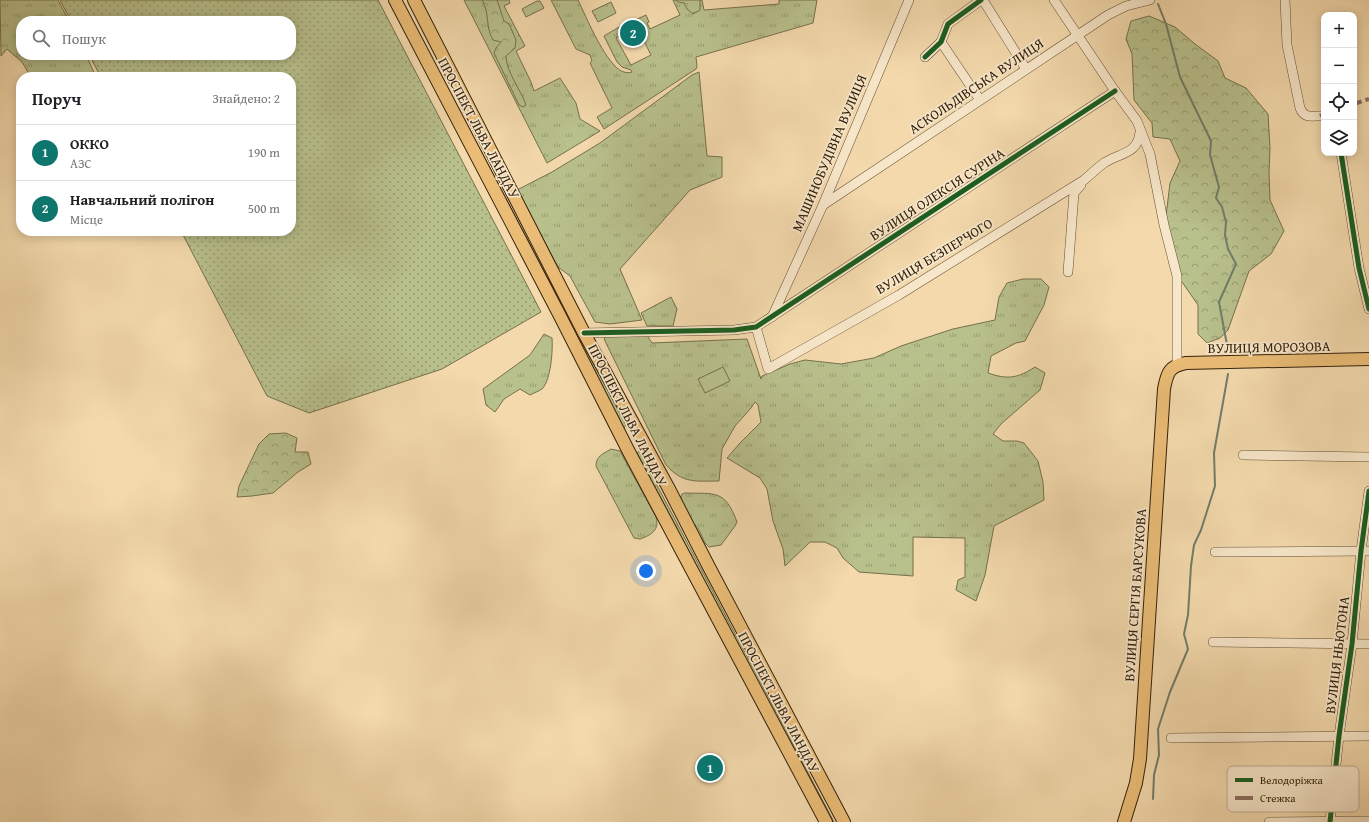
<!DOCTYPE html>
<html lang="uk">
<meta charset="utf-8">
<style>
body{margin:0;font-family:"Gentium Book Plus",serif;background:#f2f2f2;color:#202124}
.controls{position:absolute;right:12px;top:12px;display:grid;overflow:hidden;border-radius:8px;box-shadow:0 2px 10px #0003}
.controls button{width:36px;height:36px;display:grid;place-items:center;padding:0;border:0;border-bottom:1px solid #e0e0e0;background:#fff;color:#202124;font:20px sans-serif}
.you{position:absolute;left:646px;top:571px;width:14px;height:14px;margin:-10px;border:3px solid #fff;border-radius:50%;background:#1a73e8;box-shadow:0 0 0 6px #1a73e833}
.badge{display:grid;place-items:center;width:26px;height:26px;border-radius:50%;background:#0f766e;color:#fff;font-size:13px;font-weight:700}
.pin{position:absolute;translate:-50% -50%;border:2px solid #fff;box-shadow:0 1px 4px #0006}
.list{margin:0;padding:0;list-style:none}
h2{display:flex;justify-content:space-between;align-items:center;height:52px;margin:0;padding:0 16px;font-size:17px}
h2 small{font-size:13px;font-weight:400;color:#757577}
.list li{display:grid;grid-template-columns:26px 1fr auto;gap:12px;align-items:center;box-sizing:border-box;height:56px;padding:0 16px;border-top:1px solid #e0e0e0}
.list b{display:block;font-size:15px;white-space:nowrap}
.list p{margin:0;font-size:13px;white-space:nowrap;color:#757577}
.list em{font-size:13px;font-style:normal;color:#757577}
.icon{flex:none;width:22px;height:22px;fill:none;stroke:currentColor;stroke-width:2;stroke-linecap:round;stroke-linejoin:round}
.map{position:relative;flex:none;width:1369px;height:822px;overflow:hidden}
.search{position:absolute;background:#fff;box-shadow:0 2px 10px #0003;left:16px;top:16px;width:280px;height:44px;display:flex;align-items:center;gap:10px;box-sizing:border-box;padding:0 14px;border-radius:16px;color:#757577;font-size:15px}
.panel{position:absolute;background:#fff;box-shadow:0 2px 10px #0003;left:16px;top:72px;width:280px;height:164px;border-radius:16px}
.map>svg:first-child{display:block}
.grass{fill:url(#grass-tufts);stroke:#76704c}
.forest{fill:url(#forest-crowns);stroke:#76704c}
.garden{fill:url(#garden-dots);stroke:#76704c}
.pitch{fill:#b8c08c;stroke:#76704c}
.lines{fill:none;stroke-linecap:round;stroke-linejoin:round}
.stream{stroke:#717d6a;stroke-width:2}
.minor-casing{stroke:#634f34;stroke-width:10}
.major-casing{stroke:#33210c;stroke-width:14}
.minor{stroke:#f7e6c9;stroke-width:9}
.major{stroke:#eabc76;stroke-width:12}
.quiet{stroke:#8d6e63;stroke-width:4;stroke-dasharray:8 4;stroke-linecap:butt}
.cycleway-casing{stroke:#f7e6c9;stroke-width:8}
.cycleway{stroke:#1b5e20;stroke-width:5}
.labels{text-anchor:middle;dominant-baseline:central;stroke-width:3.5;stroke-linejoin:round;paint-order:stroke}
.street-label{font-size:14px;fill:#33210c;stroke:#f7e6c9}
.key{fill:#f7e6c9;stroke:#bcab90;stroke-width:1}
.key-label{font-size:11px;fill:#33210c}
</style>
<div class="map">
<svg width="1369" height="822" viewBox="0 0 1369 822">
<defs>
<pattern id="grass-tufts" width="24" height="20" patternUnits="userSpaceOnUse"><rect width="24" height="20" fill="#b8c08c"/><path d="M3 7l-1-3M5 7V3M7 7l1-3M15 17l-1-3M17 17v-4M19 17l1-3" fill="none" stroke="#969c71"/></pattern>
<pattern id="forest-crowns" width="20" height="18" patternUnits="userSpaceOnUse"><rect width="20" height="18" fill="#b8c08c"/><path d="M2 6a3 3 0 1 1 6 0M12 15a3 3 0 1 1 6 0" fill="none" stroke="#969c71"/></pattern>
<pattern id="garden-dots" width="8" height="8" patternUnits="userSpaceOnUse"><rect width="8" height="8" fill="#b8c08c"/><path d="M2 2h.1M6 6h.1" fill="none" stroke="#969c71" stroke-width="1.8" stroke-linecap="round"/></pattern>
</defs>
<rect width="100%" height="100%" fill="#f3d9ac"/>
<filter id="stains"><feTurbulence type="fractalNoise" baseFrequency=".005" numOctaves="4"/><feColorMatrix values="0 0 0 0 .2 0 0 0 0 .09 0 0 0 0 .02 0 0 0 .5 -.17"/></filter>
<radialGradient id="worn" r=".72"><stop offset=".6" stop-color="#630" stop-opacity="0"/><stop offset="1" stop-color="#630" stop-opacity=".3"/></radialGradient>
<g class="grass">
<polygon points="0,0 58,0 69,21 21,21 21,55 86,55 96,77 31,77 22,62 7,49 1,56"/>
<polygon points="464,0 509,0 510,3 504,6 525,46 516,51 531,82 534,91 560,78 576,103 580,119 600,131 547,163"/>
<path d="M551,0H578C587,19 601,52 615,66C619,71 626,74 632,72L631,70L622,67L617,62L604,36L621,26L625,34L616,38L631,65L651,55L640,33L643,31L639,22L634,24L633,21L646,15L649,22L647,23L650,29L680,15L673,0H702L704,10L779,4V0H817L813,23L696,57L697,67L696,69L604,129L597,117L612,108L590,63L592,61L590,55L576,49Z"/>
<polygon points="611,2 616,13 598,22 592,11"/>
<polygon points="415,26 572,324 570,325"/>
<polygon points="699,72 707,156 722,157 722,177 690,190 620,269 642,320 610,324 595,322 570,276 558,267 517,190 552,172 600,143 692,75"/>
<path d="M1023,279H1041L1049,287L1044,305L1025,341L1016,343L991,356L988,373C1008,380 1018,378 1035,367L1045,373L1040,390L1001,424L993,434L1003,441H1017L1024,443L1038,461L1043,482L1044,500L994,526L985,575L976,601L956,590L958,580L965,577V538L913,537V576L859,572L843,558L837,548L825,542H810L785,566L783,549L773,521L767,489L760,478L727,458L740,443L761,422L758,405L755,402L751,408L735,426L722,449L719,481C696,481 683,484 666,465L605,341L604,337L608,333L648,332V337L652,343L747,339L761,379L762,376L790,364L805,360L841,364L874,358L901,346L953,329L995,320L999,297L1007,283Z"/>
<polygon points="671,297 677,309 673,326 647,326 641,313"/>
<polygon points="575,328 626,425 624,428 572,330"/>
<path d="M544,334L552,338C553,350 551,380 542,389C539,391 534,393 530,395L520,389L504,399L495,412L486,405L483,389L530,355Z"/>
<path d="M611,449L620,451L656,517C660,530 651,535 640,539L634,538L596,466C596,456 603,454 611,449Z"/>
<polygon points="639,451 834,822 830,822 759,684 637,453"/>
<path d="M685,493C715,494 725,489 737,522L735,526L721,545L709,547L705,543L699,530L688,516L680,501L682,494Z"/>
</g>
<g class="forest">
<path d="M482,0H497L504,21L509,24L513,33L516,40L515,48L506,56C506,72 521,90 526,105L523,107L519,105L494,53L496,48L501,42L493,40C485,27 490,13 482,0Z"/>
<polygon points="676,0 700,0 700,10 693,14 687,9 684,3 678,2"/>
<polygon points="537,1 540,1 544,8 526,17 522,9"/>
<polygon points="1149,16 1175,27 1195,44 1218,61 1225,78 1246,88 1268,114 1270,148 1269,173 1270,200 1284,231 1271,254 1249,271 1228,330 1220,338 1207,343 1198,334 1198,305 1180,279 1166,216 1170,183 1180,161 1170,139 1153,137 1152,123 1134,100 1132,54 1126,39 1131,21"/>
<polygon points="286,433 297,438 295,452 308,452 311,464 298,472 273,493 252,496 237,497 239,486 259,444 269,434"/>
</g>
<polygon class="garden" points="60,0 378,0 541,312 442,369 309,413 267,396 181,231 291,231 291,77 101,77 89,55 291,55 291,21 71,21"/>
<polygon class="pitch" points="723,367 730,381 705,393 698,379"/>
<g class="lines">
<g class="stream">
<polyline points="1158,4 1166,24 1180,77 1211,141 1210,155 1219,187 1216,198 1222,207 1226,222 1225,235 1228,249 1236,264 1219,302 1227,345"/>
<polyline points="1153,799 1154,775 1159,755 1158,729 1170,692 1188,649 1184,634 1188,615 1191,566 1194,545 1201,530 1215,486 1214,453 1228,374"/>
</g>
<g class="minor-casing">
<g id="minor">
<polyline points="983,0 1026,69"/>
<polyline points="1054,0 1115,91 1137,121 1150,154 1164,225 1177,276 1177,365"/>
<path d="M1285,0L1287,45L1300,108C1305,120 1313,115 1324,116"/>
<polyline points="941,42 980,100"/>
<polyline points="925,57 941,42 948,24 981,0"/>
<polyline points="1341,153 1359,268 1369,309"/>
<polyline points="823,205 1108,15 1126,6 1150,0"/>
<polyline points="1068,272 1074,193 1081,185"/>
<polyline points="772,317 823,205 909,0"/>
<path d="M756,327L768,369L899,295L1084,180C1090,175 1097,168 1104,163C1118,153 1138,155 1140,132"/>
<polyline points="584,333 734,330 756,327 1115,91"/>
<polyline points="1243,455 1369,457"/>
<polyline points="1215,552 1369,551"/>
<polyline points="1213,642 1369,644"/>
<polyline points="1171,738 1369,736"/>
<polyline points="1269,822 1369,821"/>
<polyline points="1330,822 1339,736 1352,644 1361,551 1369,491"/>
</g>
</g>
<g class="major-casing">
<g id="major">
<polyline points="395,0 560,316 629,452 826,822"/>
<polyline points="414,0 584,333 668,487 709,567 844,822"/>
<path d="M1124,822L1136,783L1140,759L1164,389C1167,373 1169,366 1186,363L1369,359"/>
</g>
</g>
<use href="#minor" class="minor"/>
<use href="#major" class="major"/>
<g class="quiet">
<polyline points="1354,104 1369,99"/>
<polyline points="1320,116 1324,114"/>
</g>
<g class="cycleway-casing">
<g id="cycleway">
<polyline points="925,57 941,42 948,24 981,0"/>
<polyline points="1341,153 1359,268 1369,309"/>
<polyline points="584,333 734,330 756,327 1115,91"/>
<polyline points="1330,822 1339,736 1352,644 1361,551 1369,491"/>
</g>
</g>
<use href="#cycleway" class="cycleway"/>
</g>
<g class="labels">
<g class="street-label">
<text transform="translate(976 86) rotate(-34)">АСКОЛЬДІВСЬКА ВУЛИЦЯ</text>
<text transform="translate(479 128) rotate(62)">ПРОСПЕКТ ЛЬВА ЛАНДАУ</text>
<text transform="translate(829 153) rotate(-67)">МАШИНОБУДІВНА ВУЛИЦЯ</text>
<text transform="translate(937 194) rotate(-33)">ВУЛИЦЯ ОЛЕКСІЯ СУРІНА</text>
<text transform="translate(934 256) rotate(-31)">ВУЛИЦЯ БЕЗПЕРЧОГО</text>
<text transform="translate(1269 347) rotate(-1)">ВУЛИЦЯ МОРОЗОВА</text>
<text transform="translate(628 415) rotate(63)">ПРОСПЕКТ ЛЬВА ЛАНДАУ</text>
<text transform="translate(1135 595) rotate(-86)">ВУЛИЦЯ СЕРГІЯ БАРСУКОВА</text>
<text transform="translate(1337 655) rotate(-83)">ВУЛИЦЯ НЬЮТОНА</text>
<text transform="translate(779 702) rotate(62)">ПРОСПЕКТ ЛЬВА ЛАНДАУ</text>
</g>
</g>
<rect x="1227" y="766" width="132" height="46" rx="6" class="key"/>
<rect x="1235" y="778" width="18" height="4" fill="#1b5e20"/>
<rect x="1235" y="796" width="18" height="4" fill="#8d6e63"/>
<g class="key-label">
<text x="1260" y="784">Велодоріжка</text>
<text x="1260" y="802">Стежка</text>
</g>
<rect width="100%" height="100%" filter="url(#stains)"/>
<rect width="100%" height="100%" fill="url(#worn)"/>
</svg>
<div class="controls">
<button>+</button>
<button>−</button>
<button><svg class="icon" aria-label="locate" viewBox="0 0 24 24"><circle cx="12" cy="12" r="6"/><path d="M12 2v4M12 18v4M2 12h4M18 12h4"/></svg></button>
<button><svg class="icon" aria-label="layers" viewBox="0 0 24 24"><path d="M12 4l9 5-9 5-9-5zM3 14l9 5 9-5"/></svg></button>
</div>
<div class="you"></div>
<div class="pin badge" style="left:710px;top:768px">1</div>
<div class="pin badge" style="left:633px;top:33px">2</div>
<div class="search"><svg class="icon" aria-label="search" viewBox="0 0 24 24"><circle cx="10" cy="10" r="6"/><path d="M15 15l6 6"/></svg>Пошук</div>
<section class="panel">
<h2>Поруч<small>Знайдено: 2</small></h2>
<ul class="list">
<li><span class="badge">1</span><div><b>ОККО</b><p>АЗС</p></div><em>190 m</em></li>
<li><span class="badge">2</span><div><b>Навчальний полігон</b><p>Місце</p></div><em>500 m</em></li>
</ul>
</section>
</div>
